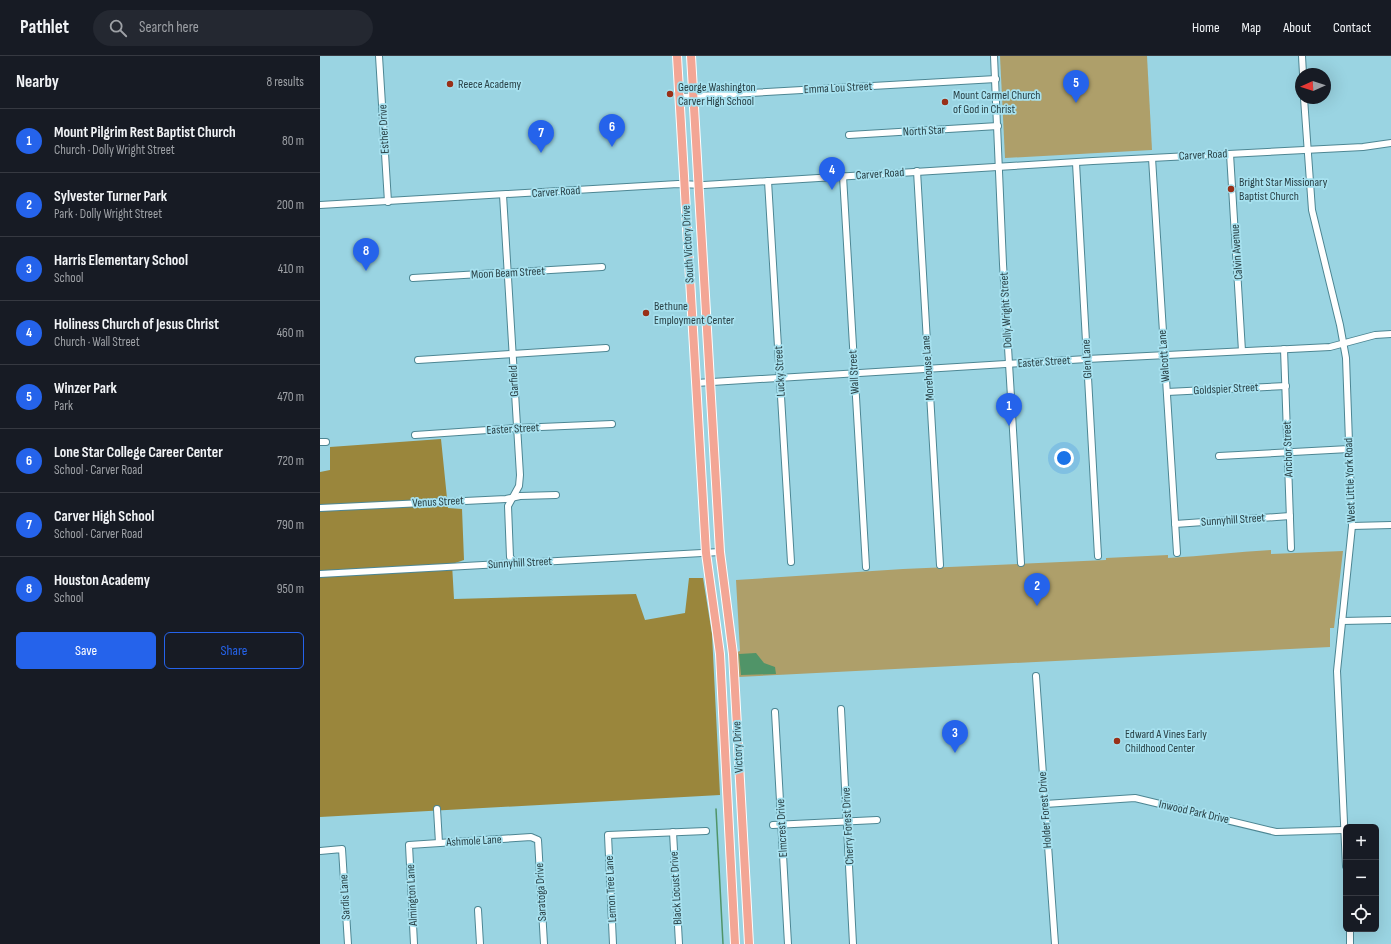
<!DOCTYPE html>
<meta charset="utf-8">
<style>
body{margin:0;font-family:"Sofia Sans Condensed",sans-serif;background:#242831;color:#f1f3f6}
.controls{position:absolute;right:12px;bottom:12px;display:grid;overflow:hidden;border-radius:6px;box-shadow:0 4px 16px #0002}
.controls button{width:36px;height:36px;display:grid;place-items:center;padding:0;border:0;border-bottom:1px solid #363941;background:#171b24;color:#f1f3f6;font:20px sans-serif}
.compass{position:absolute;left:975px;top:12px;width:36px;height:36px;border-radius:50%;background:#171b24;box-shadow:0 4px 16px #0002;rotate:267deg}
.you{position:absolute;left:744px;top:402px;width:14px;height:14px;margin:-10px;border:3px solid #fff;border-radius:50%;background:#1a73e8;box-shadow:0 0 0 6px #1a73e833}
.badge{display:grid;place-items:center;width:26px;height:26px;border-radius:50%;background:#2563eb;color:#fff;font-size:13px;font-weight:700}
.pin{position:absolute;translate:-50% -33px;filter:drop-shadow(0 1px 2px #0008)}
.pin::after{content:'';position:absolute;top:21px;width:14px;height:12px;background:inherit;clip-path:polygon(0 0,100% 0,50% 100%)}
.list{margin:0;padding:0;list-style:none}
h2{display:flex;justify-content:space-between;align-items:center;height:52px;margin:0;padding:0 16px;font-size:17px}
h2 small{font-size:13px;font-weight:400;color:#9ea1a6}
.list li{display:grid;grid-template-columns:26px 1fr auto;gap:12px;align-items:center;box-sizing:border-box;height:64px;padding:0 16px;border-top:1px solid #363941}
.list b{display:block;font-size:15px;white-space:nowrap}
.list p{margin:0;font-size:13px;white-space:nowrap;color:#9ea1a6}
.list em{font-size:13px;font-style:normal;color:#9ea1a6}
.actions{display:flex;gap:8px;padding:12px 16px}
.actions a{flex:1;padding:9px 0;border:1px solid #2563eb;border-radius:6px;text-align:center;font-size:14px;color:#2563eb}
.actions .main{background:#2563eb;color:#fff}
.icon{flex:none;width:22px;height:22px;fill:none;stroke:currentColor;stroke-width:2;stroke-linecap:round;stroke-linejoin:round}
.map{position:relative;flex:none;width:1071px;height:888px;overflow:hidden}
header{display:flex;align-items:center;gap:24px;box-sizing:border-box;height:56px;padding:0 20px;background:#171b24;border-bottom:1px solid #363941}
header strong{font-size:19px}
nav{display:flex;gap:22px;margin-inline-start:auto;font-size:14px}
.search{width:280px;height:36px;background:#242831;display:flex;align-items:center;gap:10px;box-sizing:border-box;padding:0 14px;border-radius:22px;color:#9ea1a6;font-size:15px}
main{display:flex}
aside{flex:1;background:#171b24}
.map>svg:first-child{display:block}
.green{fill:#ae9f6a}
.forest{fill:#9a863c}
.water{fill:#509468}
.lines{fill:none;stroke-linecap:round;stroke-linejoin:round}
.stream{stroke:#509468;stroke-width:1.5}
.minor-casing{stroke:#4d8693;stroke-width:8}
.major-casing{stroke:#fff;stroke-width:10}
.minor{stroke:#fff;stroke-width:6}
.major{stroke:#f3a695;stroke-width:8}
.poi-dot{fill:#993018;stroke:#a7e1ef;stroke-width:1.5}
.labels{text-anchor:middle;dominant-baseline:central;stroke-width:3.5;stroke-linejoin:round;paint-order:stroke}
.poi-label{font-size:12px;fill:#294146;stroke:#a7e1ef;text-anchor:start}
.street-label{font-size:12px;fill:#294146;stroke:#a7e1ef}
</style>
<header>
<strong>Pathlet</strong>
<div class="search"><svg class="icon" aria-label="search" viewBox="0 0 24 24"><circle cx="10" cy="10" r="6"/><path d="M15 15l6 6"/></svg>Search here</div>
<nav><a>Home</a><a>Map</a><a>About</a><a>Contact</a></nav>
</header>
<main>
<aside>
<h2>Nearby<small>8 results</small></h2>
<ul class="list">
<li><span class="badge">1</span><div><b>Mount Pilgrim Rest Baptist Church</b><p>Church · Dolly Wright Street</p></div><em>80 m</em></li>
<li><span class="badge">2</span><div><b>Sylvester Turner Park</b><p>Park · Dolly Wright Street</p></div><em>200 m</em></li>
<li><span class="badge">3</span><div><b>Harris Elementary School</b><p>School</p></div><em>410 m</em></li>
<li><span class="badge">4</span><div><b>Holiness Church of Jesus Christ</b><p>Church · Wall Street</p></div><em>460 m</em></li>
<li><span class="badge">5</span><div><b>Winzer Park</b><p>Park</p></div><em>470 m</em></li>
<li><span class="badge">6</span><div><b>Lone Star College Career Center</b><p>School · Carver Road</p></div><em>720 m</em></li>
<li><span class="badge">7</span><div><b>Carver High School</b><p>School · Carver Road</p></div><em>790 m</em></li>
<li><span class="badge">8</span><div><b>Houston Academy</b><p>School</p></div><em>950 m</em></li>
</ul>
<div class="actions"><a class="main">Save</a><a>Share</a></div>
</aside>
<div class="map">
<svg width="1071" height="888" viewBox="0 0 1071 888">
<rect width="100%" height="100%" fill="#9ad4e2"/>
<g class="green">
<polygon points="680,0 827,0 832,94 685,102"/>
<path d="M951,494V498L1023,495L1014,572H1010V591L418,621L417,596L420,595L416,524L583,513L786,504V502L848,499V502C882,500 917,496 951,494Z"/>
</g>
<polygon class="forest" points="121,383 128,452 142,453 144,504 132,508 134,543 316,538 325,564 365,557 369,522 383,522 392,578 400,739 0,761 0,416 10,414 10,391"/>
<polygon class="water" points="436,597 444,607 455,611 456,618 421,619 419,598"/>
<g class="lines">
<polyline class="stream" points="396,753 403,888"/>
<g class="minor-casing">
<g id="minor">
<polyline points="59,0 68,146"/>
<polyline points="674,0 683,208 701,507"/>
<polyline points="982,0 983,18"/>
<polyline points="360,41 676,23"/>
<polyline points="984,42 992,154 1020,269 1026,302 1032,470 1017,615 1026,810"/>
<polyline points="529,79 678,70"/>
<polyline points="910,98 922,295"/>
<polyline points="832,102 857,497"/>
<polyline points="756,107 778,500"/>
<polyline points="597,115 620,509"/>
<polyline points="523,120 546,511"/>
<polyline points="448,125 471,506"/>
<polyline points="183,139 200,419 199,430 188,450 190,501 195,507"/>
<polyline points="0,149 358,128 384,129 773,105 1043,91 1071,87"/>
<polyline points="93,222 282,211"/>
<polyline points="964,293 971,492"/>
<polyline points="98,304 286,292"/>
<polyline points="376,327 767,303 1010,291 1055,279 1071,278"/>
<polyline points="847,336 966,330"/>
<polyline points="95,379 197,372 292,368"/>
<polyline points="0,386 6,386"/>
<polyline points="899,400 1029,393"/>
<polyline points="0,452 186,443 200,440 236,439"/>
<polyline points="855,468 970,460"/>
<polyline points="1032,470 1071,469"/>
<polyline points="0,518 400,496"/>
<polyline points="1022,565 1071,564"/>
<polyline points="716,620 735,888"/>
<polyline points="521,653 533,888"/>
<polyline points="455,656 468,888"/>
<polyline points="725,748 815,742 956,776 1024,774"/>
<polyline points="117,753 119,787"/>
<polyline points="453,769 557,764"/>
<polyline points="353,776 359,888"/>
<polyline points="0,795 22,793 28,888"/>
<polyline points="158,854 160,888"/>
<polyline points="1030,873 1030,888"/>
<polyline points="94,888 89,789 211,781 218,784 224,888"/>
<polyline points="293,888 288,779 386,775"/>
</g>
</g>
<g class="major-casing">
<g id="major">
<polyline points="357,0 386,497 400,598 415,888"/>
<polyline points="371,0 400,496 413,598 429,888"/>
</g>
</g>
<use href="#minor" class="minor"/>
<use href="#major" class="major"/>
</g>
<g class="poi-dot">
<circle cx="130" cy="28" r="4"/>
<circle cx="350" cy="38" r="4"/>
<circle cx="625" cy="46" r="4"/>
<circle cx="911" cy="133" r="4"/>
<circle cx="326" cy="257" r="4"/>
<circle cx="797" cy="685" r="4"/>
</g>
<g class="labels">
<g class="poi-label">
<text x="138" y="28">Reece Academy</text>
<text x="358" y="31">George Washington<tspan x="358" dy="14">Carver High School</tspan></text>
<text x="633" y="39">Mount Carmel Church<tspan x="633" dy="14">of God in Christ</tspan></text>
<text x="919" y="126">Bright Star Missionary<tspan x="919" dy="14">Baptist Church</tspan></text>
<text x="334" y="250">Bethune<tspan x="334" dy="14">Employment Center</tspan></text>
<text x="805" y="678">Edward A Vines Early<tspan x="805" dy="14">Childhood Center</tspan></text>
</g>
<g class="street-label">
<text transform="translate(518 32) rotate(-3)">Emma Lou Street</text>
<text transform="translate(64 73) rotate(-93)">Esther Drive</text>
<text transform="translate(604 75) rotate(-3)">North Star</text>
<text transform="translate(883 99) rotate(-3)">Carver Road</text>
<text transform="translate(560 118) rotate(-4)">Carver Road</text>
<text transform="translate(236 136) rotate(-4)">Carver Road</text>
<text transform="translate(368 188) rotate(-93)">South Victory Drive</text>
<text transform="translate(917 196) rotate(-94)">Calvin Avenue</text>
<text transform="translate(188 217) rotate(-3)">Moon Beam Street</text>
<text transform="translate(686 254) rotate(-93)">Dolly Wright Street</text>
<text transform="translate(844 300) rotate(-94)">Walcott Lane</text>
<text transform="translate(767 303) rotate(-93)">Glen Lane</text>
<text transform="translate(724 306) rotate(-4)">Easter Street</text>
<text transform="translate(608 312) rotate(-94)">Morehouse Lane</text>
<text transform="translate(460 315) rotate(-93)">Lucky Street</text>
<text transform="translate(534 316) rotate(-93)">Wall Street</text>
<text transform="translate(194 325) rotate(-93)">Garfield</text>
<text transform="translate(906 333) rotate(-3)">Goldspier Street</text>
<text transform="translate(193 373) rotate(-3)">Easter Street</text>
<text transform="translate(968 393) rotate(-92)">Anchor Street</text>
<text transform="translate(1030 424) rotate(-92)">West Little York Road</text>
<text transform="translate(118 446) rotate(-3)">Venus Street</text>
<text transform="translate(913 464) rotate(-4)">Sunnyhill Street</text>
<text transform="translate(200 507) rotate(-3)">Sunnyhill Street</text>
<text transform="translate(418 691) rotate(-93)">Victory Drive</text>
<text transform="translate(725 754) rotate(-94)">Holder Forest Drive</text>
<text transform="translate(874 756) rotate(13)">Inwood Park Drive</text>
<text transform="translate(528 770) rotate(-93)">Cherry Forest Drive</text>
<text transform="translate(462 772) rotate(-93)">Elmcrest Drive</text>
<text transform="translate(154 785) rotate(-3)">Ashmole Lane</text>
<text transform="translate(356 832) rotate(-93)">Black Locust Drive</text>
<text transform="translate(291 833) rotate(-93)">Lemon Tree Lane</text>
<text transform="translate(221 836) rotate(-93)">Saratoga Drive</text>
<text transform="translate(92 839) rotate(-93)">Almington Lane</text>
<text transform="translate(25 841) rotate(-93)">Sardis Lane</text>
</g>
</g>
</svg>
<div class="controls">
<button>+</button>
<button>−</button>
<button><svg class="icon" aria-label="locate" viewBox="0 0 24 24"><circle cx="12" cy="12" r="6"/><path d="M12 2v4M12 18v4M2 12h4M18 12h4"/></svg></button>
</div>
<svg class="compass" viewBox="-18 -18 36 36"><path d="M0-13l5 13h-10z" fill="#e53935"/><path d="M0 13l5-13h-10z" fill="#9ea1a6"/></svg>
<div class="you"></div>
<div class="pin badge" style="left:689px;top:370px">1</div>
<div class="pin badge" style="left:717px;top:550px">2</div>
<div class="pin badge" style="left:635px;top:697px">3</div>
<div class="pin badge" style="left:512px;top:134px">4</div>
<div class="pin badge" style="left:756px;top:47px">5</div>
<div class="pin badge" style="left:292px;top:91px">6</div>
<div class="pin badge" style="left:221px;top:97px">7</div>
<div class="pin badge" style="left:46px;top:215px">8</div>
</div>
</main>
